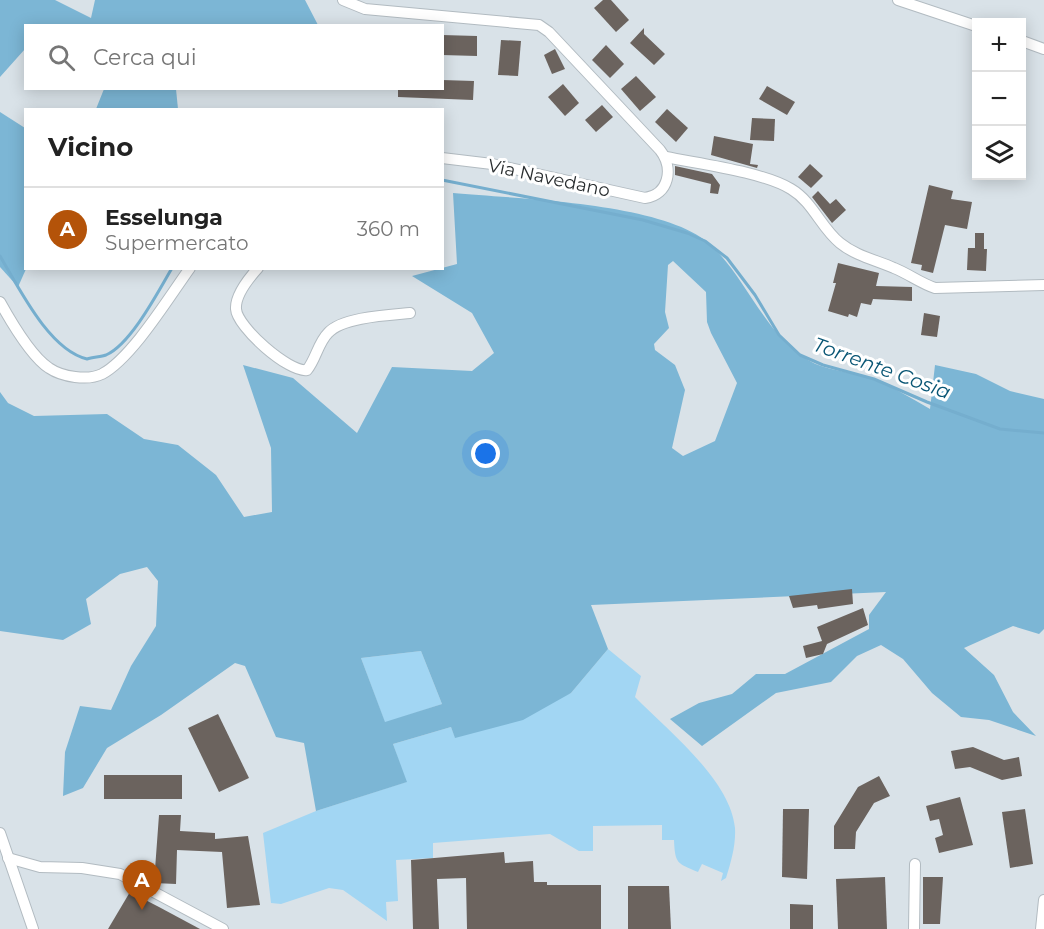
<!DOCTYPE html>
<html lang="it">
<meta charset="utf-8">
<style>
body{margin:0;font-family:Montserrat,sans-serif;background:#f6f6f6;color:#222}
.controls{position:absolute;right:18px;top:18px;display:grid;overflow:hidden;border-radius:0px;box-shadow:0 3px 15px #0003}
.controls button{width:54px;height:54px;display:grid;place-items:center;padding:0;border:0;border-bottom:2px solid #e0e0e0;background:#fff;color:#222;font:30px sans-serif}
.you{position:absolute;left:486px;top:454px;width:21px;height:21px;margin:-15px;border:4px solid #fff;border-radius:50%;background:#1a73e8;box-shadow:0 0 0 9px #1a73e833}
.badge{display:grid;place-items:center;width:39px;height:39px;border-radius:50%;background:#b45309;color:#fff;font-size:20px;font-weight:700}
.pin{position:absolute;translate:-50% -50px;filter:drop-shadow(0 2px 3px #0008)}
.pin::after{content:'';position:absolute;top:32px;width:21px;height:18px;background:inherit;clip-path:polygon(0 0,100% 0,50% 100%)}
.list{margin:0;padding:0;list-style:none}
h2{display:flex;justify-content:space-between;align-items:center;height:78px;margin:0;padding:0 24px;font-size:26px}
h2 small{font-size:20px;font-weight:400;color:#767676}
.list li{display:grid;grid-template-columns:39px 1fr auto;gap:18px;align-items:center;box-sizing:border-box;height:84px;padding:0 24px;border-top:2px solid #e0e0e0}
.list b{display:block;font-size:22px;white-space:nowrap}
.list p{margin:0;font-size:20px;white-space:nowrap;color:#767676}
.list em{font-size:20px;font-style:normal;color:#767676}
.icon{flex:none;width:33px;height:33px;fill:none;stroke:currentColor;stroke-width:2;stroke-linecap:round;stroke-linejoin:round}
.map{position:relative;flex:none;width:1044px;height:929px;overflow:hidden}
.search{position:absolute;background:#fff;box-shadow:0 3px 15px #0003;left:24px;top:24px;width:420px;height:66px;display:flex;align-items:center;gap:15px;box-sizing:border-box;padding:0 21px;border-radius:0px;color:#767676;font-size:22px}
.panel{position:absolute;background:#fff;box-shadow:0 3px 15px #0003;left:24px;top:108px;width:420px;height:162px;border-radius:0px}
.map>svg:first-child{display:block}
.green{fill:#a2d6f3}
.forest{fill:#7cb6d5;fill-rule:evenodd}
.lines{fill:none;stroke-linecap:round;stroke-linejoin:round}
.stream{stroke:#75aece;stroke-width:3}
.building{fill:#6b635e}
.minor-casing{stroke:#b2bbc1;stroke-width:12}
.minor{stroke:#fff;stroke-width:10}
.labels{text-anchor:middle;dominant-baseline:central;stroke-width:6;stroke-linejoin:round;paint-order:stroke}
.street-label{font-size:18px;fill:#2a2e30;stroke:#fff}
.water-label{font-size:20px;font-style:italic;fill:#085574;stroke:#fff}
</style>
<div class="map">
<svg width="1044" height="929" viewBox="0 0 1044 929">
<rect width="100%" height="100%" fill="#d9e2e8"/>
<g class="green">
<path d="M608,649L641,676L635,697C668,731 730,779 735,828C736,845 731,862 726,878L721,881L723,873L702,864L698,872C677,863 675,864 674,840H662V825L593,826V851H579L550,834L433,843V858L396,860L398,901L386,902L387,921L343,890L329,888L281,904L271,903L263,833L316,811L406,782L393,744L451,727L455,737L571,693Z"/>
<polygon points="421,651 442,704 385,723 361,658"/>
</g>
<g class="forest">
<polygon points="0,0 55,0 91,18 95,0 305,0 318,25 26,26 25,49 0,77"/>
<polygon points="104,89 176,89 178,109 96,109"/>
<polygon points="0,112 25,128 26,269 18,287 0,267"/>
<path d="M453,193C517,199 668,202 712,246C747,280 765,334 808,360C826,371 850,371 869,378C890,385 911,398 930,409L935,365L976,374L1010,391L1044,399V629L1039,634L1013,626L964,648L994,675L1013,712L1036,736L989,720L961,717L932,693L903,659L881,645L857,656L831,682L776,693L702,746L670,719L699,703L732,694L756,674H785L869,629V615L886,592L591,605L608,649L571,693L523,720L455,738L451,727L393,744L407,782L316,811L304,743L276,737L245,666L235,663L161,715L107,748L83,788L63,796L65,752L80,706L111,710L131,666L156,626L158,581L147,567L120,574L86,599L91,624L63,640L0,631V392L8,403L34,416L107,414L144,439L178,445L216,475L244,517L272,512L271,448L243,365L293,378L357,433L392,367L472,371L494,353L472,313L412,276L457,264ZM673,261L706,292L707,322L711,333L737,383L715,441L683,456L672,448L685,390L675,365L655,350L654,344L669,328L665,312L668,265ZM421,651L442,704L385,722L361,658Z"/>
</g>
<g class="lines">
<g class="stream">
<polyline points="442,180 643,220 687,233 705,241 727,258 755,295 779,335 800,355 823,365 874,379 927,402 1000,429 1044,433"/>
<path d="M0,256C19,288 49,350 87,359C93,357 101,357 106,355C131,344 158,292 172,268"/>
</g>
</g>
<g class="building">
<polygon points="603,0 611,0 629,20 616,32 594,8"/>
<polygon points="644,28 644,34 665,54 654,65 630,43"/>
<polygon points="442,35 477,36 477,56 442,55"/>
<polygon points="501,40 521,41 518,76 498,75"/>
<polygon points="606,45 624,64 610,78 592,60"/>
<polygon points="555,49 565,69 552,74 544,55"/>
<polygon points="636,76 656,97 640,111 621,89"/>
<polygon points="442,80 474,81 473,100 398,97 398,88 442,88"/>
<polygon points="563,84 579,103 565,116 548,97"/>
<polygon points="767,86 795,102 787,115 759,99"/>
<polygon points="602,105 613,117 596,132 585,120"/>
<polygon points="667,109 688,128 676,142 655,122"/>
<polygon points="752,118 775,119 774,141 750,140"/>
<polygon points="714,136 753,144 750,164 758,165 757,168 711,155"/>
<polygon points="810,164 823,176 811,188 798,177"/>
<polygon points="675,166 712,174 720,185 718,194 710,193 711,184 675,175"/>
<polygon points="929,185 953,191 951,199 972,202 967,229 945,225 933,273 921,270 922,265 911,263"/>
<polygon points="818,191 830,204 836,199 846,210 832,223 812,197"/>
<polygon points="975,233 984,233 984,249 987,249 986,271 967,270 968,248 975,248"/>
<polygon points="838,263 879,273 876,286 912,287 912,301 873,299 871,305 861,303 857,317 849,314 848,317 828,311 836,283 833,283"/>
<polygon points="924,313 940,316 937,337 921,335"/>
<polygon points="852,589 853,604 818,609 817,605 793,608 789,596"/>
<polygon points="863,608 868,625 827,644 823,654 806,658 803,646 822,641 817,627"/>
<polygon points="218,714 249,778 219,792 188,728"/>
<polygon points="973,747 1004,760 1019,757 1022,776 1002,780 970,767 955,769 951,751"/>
<rect x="104" y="775" width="78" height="24"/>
<polygon points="879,776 890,796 874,803 856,832 855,849 834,849 834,826 858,787"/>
<polygon points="960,797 973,845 939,853 935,838 943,835 939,819 930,821 926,806"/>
<polygon points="783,809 809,809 807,879 782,877"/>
<polygon points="1025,809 1033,864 1010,868 1002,812"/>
<polygon points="159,815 181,815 180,831 215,833 215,839 248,836 260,905 227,908 222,852 177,850 176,884 154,883"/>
<polygon points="504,852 505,863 533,861 534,882 547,882 547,885 601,885 601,929 467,929 466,878 437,879 439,929 413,929 411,860"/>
<polygon points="885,877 887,929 838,929 836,879"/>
<polygon points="923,877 943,877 940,924 923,924"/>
<polygon points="628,886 669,886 671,929 628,929"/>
<polygon points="130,892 159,907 200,929 108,929"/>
<polygon points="790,904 813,905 813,929 790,929"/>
</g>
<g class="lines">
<g class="minor-casing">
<g id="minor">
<path d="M343,0L365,9L539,25L549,32L660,150C674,168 669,195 645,198L492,164L442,158"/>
<polyline points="898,0 976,26"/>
<polyline points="1022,41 1044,49"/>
<path d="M666,157C700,164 763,172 791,189C813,202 821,228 840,243C856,256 876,260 894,268C909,274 920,283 935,288L1044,285"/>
<path d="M258,268C249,278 235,295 236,309C237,327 289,373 307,370C316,359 318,343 328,333C342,317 389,315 410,313"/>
<path d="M0,302C10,320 32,357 49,368C62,377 88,381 102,374C132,358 169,297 190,268"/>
<polyline points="0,833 33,929"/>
<polyline points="8,858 40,867 82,868 120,874 223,929"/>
<polyline points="914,929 915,864"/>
<polyline points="1041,929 1044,900"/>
</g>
</g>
<use href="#minor" class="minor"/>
</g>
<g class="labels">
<g class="street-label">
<text transform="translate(549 178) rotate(12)">Via Navedano</text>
</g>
<g class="water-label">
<text transform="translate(882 368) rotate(20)">Torrente Cosia</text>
</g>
</g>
</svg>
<div class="controls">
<button>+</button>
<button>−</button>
<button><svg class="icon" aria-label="layers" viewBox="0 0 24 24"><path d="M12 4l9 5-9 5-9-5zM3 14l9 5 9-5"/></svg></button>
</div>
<div class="you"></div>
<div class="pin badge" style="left:142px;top:910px">A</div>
<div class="search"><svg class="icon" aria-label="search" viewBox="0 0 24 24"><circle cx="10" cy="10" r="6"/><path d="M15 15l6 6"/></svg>Cerca qui</div>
<section class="panel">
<h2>Vicino<small></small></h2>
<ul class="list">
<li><span class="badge">A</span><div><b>Esselunga</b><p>Supermercato</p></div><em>360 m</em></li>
</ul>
</section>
</div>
